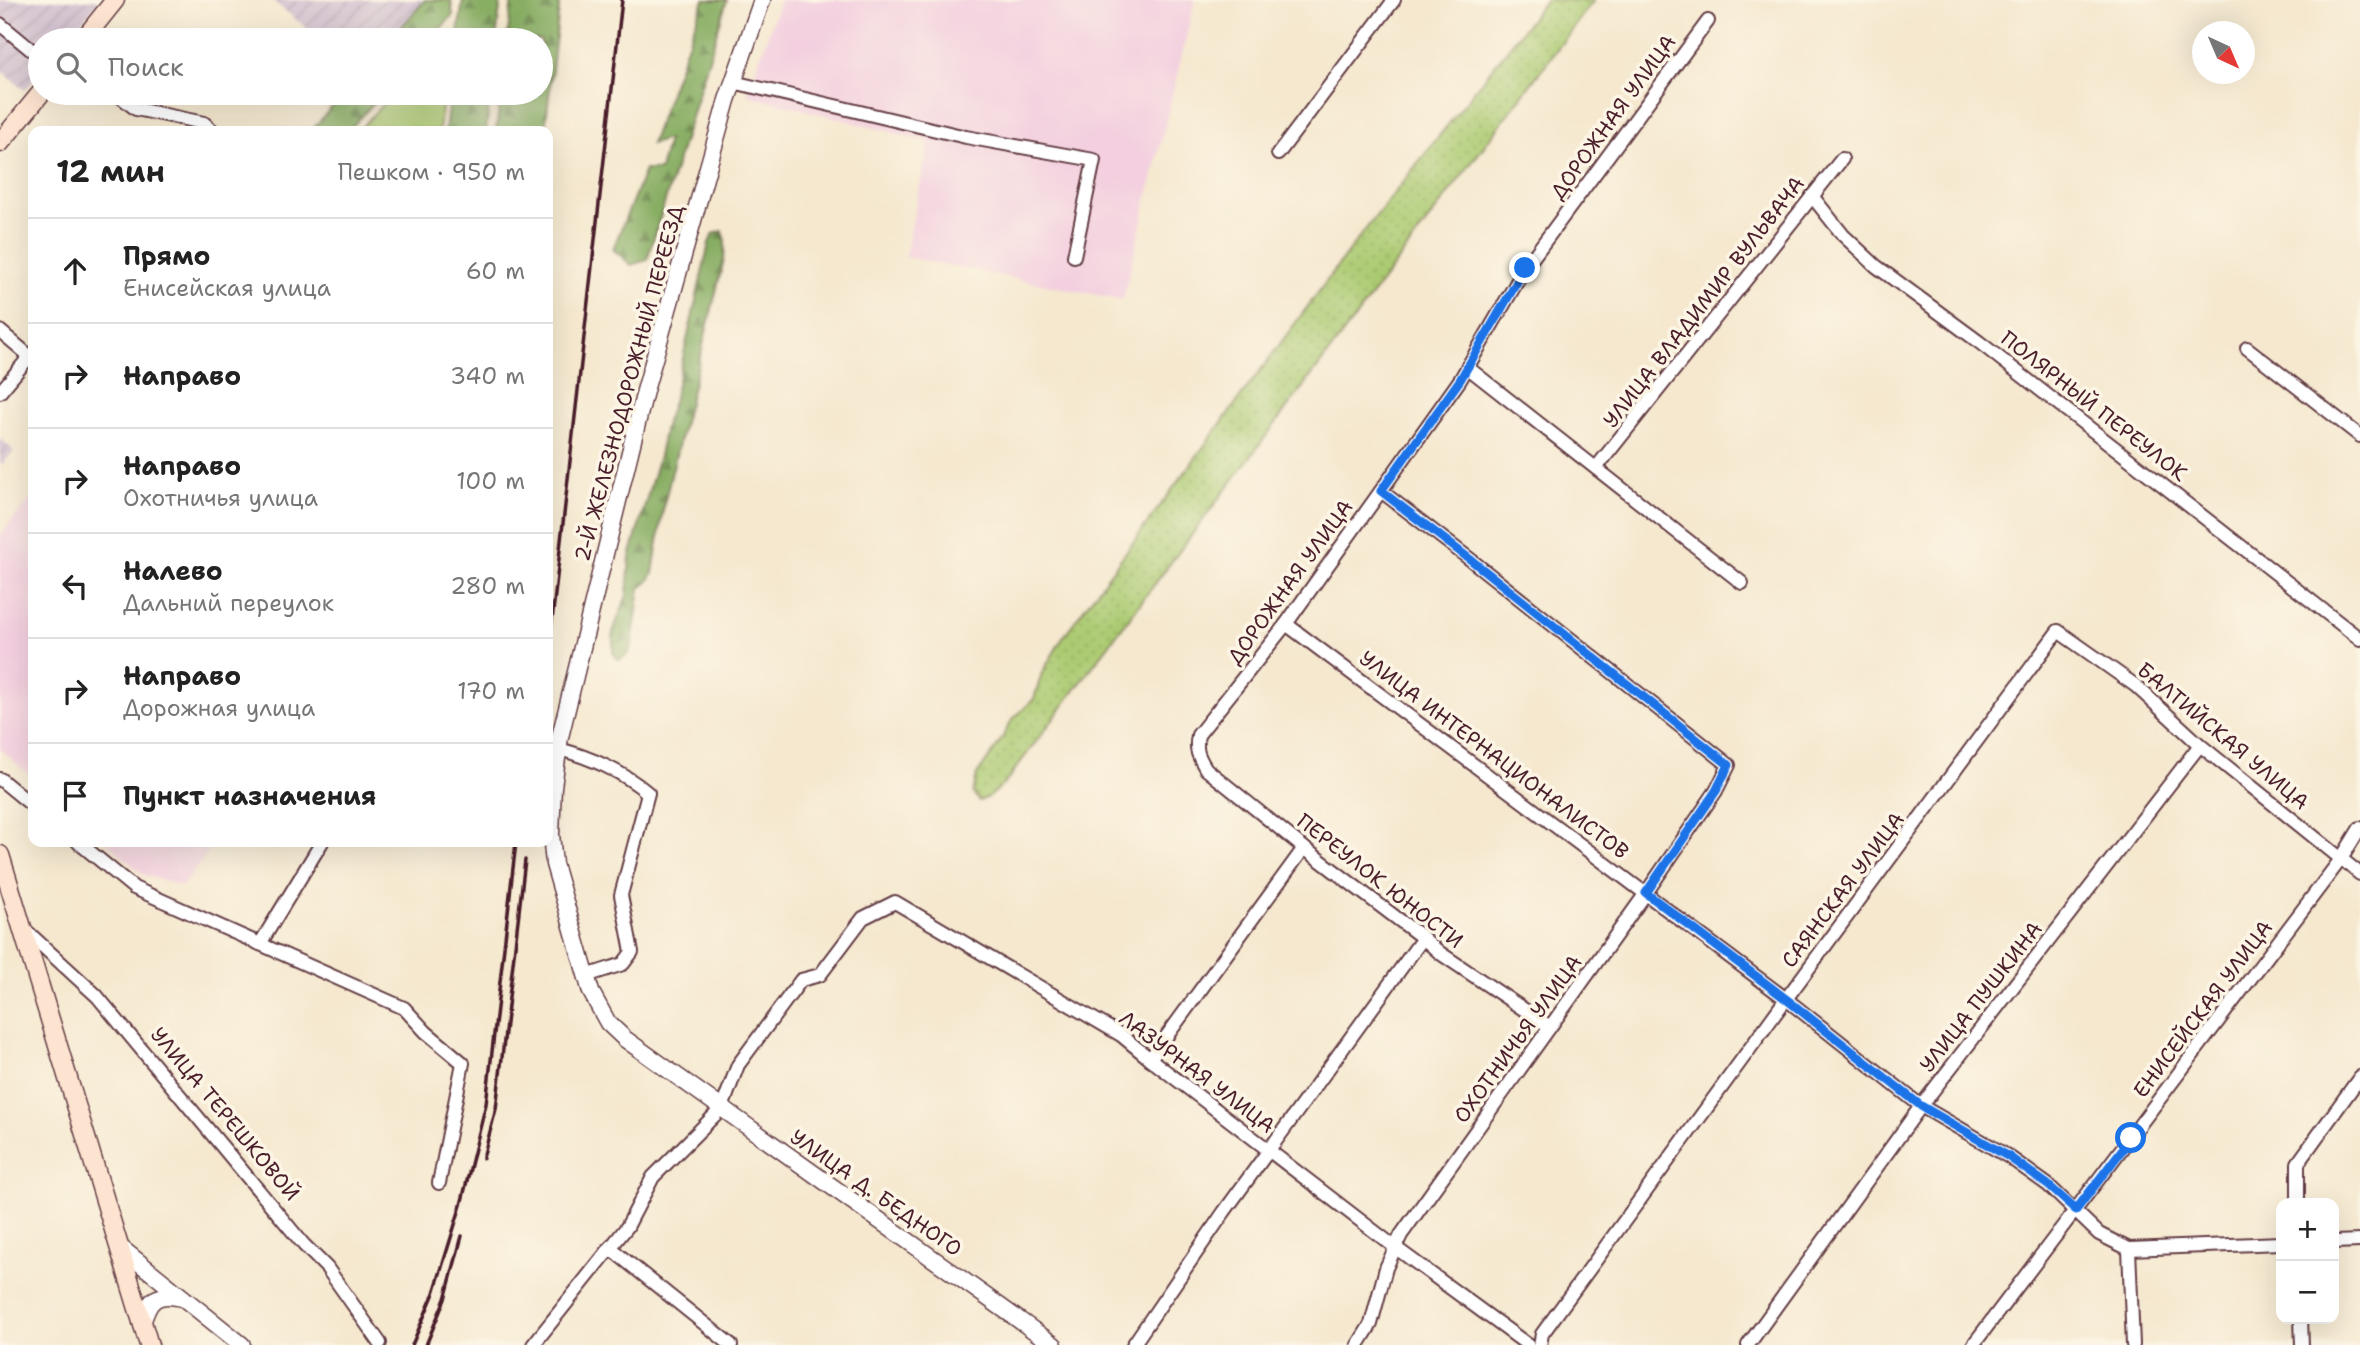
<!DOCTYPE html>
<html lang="ru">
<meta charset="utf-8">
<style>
body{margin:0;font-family:"Shantell Sans",sans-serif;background:#f6f6f6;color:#222}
.controls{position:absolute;right:21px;bottom:21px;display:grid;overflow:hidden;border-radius:14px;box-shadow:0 7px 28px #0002}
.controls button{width:63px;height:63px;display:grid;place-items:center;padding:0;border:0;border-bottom:2px solid #e0e0e0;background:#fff;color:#222;font:35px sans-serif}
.compass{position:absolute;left:2192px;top:21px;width:63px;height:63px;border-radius:50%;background:#fff;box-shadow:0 7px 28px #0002;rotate:136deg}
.stop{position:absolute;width:21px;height:21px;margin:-16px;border:5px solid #1a73e8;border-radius:50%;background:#fff}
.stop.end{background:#1a73e8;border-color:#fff;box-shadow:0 2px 7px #0008}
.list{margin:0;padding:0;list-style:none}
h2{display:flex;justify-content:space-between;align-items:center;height:91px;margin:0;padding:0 28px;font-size:30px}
h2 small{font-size:23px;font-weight:400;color:#767676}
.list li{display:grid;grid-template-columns:46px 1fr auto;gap:21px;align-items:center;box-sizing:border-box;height:105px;padding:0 28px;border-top:2px solid #e0e0e0}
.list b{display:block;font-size:26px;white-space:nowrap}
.list p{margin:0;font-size:23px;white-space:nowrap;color:#767676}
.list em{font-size:23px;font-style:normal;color:#767676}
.icon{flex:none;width:38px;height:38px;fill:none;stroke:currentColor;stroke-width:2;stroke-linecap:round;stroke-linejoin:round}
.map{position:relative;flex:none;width:2360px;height:1345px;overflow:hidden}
.search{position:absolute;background:#fff;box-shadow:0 7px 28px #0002;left:28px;top:28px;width:525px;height:77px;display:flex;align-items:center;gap:18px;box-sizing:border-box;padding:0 24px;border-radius:38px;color:#767676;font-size:26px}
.panel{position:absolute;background:#fff;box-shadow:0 7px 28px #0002;left:28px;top:126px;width:525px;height:721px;border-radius:14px}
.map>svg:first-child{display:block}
.built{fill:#f3cfdf}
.industrial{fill:url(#industrial-furrows)}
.grass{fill:url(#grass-dots);stroke:#7a744e;stroke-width:2}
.forest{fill:url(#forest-firs);stroke:#696647;stroke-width:2}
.green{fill:#abca71;stroke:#7a744e;stroke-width:2}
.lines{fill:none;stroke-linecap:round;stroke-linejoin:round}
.minor-casing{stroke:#643d44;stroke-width:16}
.tertiary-casing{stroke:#643d44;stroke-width:19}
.secondary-casing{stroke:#643d44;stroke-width:21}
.minor{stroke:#fff;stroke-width:12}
.tertiary{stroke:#fff;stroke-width:16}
.secondary{stroke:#fde4d0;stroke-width:18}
.rail{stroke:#4a1f2b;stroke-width:3.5}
.route{stroke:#1a73e8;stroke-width:9}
.labels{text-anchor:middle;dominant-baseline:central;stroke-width:7;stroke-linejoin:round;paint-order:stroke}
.street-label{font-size:21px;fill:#4a1f2b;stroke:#fcf5e5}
</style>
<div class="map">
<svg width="2360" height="1345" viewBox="0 0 2360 1345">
<defs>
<pattern id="industrial-furrows" width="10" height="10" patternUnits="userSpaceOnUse" patternTransform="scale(1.75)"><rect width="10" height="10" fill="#cfbdce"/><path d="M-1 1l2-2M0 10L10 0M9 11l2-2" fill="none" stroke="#b3a2b1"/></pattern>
<pattern id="grass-dots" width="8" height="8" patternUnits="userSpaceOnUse" patternTransform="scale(1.75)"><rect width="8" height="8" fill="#abca71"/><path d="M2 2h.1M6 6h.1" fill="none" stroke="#95ad62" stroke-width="1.8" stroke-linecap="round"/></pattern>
<pattern id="forest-firs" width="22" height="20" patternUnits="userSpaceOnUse" patternTransform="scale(1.75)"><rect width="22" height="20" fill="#88ae63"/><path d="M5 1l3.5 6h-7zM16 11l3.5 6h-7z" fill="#718d52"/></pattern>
</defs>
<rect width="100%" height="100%" fill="#fcf5e5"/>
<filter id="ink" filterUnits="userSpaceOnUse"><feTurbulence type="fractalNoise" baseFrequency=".0143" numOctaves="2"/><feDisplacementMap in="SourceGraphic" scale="14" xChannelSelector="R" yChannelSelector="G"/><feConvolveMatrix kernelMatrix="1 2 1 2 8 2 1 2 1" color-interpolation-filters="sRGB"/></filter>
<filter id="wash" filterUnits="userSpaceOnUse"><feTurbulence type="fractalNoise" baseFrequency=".00686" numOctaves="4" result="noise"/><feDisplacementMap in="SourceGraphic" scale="28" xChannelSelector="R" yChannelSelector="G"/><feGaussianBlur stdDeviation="1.57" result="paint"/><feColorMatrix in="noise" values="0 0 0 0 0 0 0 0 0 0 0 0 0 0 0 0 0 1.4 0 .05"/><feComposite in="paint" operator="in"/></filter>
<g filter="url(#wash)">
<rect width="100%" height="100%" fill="#f5e8cf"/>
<g class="built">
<polygon points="780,0 1195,0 1123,300 905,257 929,142 747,95"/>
<polygon points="33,496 33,778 0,749 0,535"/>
<polygon points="106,842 217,842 182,886 144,875"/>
</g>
<g class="industrial">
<polygon points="0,0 100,0 66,40 40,40 40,71 25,90 0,70"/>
<polygon points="272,0 425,0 390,40 321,40"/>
<polygon points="0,438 14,451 2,464 0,463"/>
</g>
<polygon class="grass" points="1546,0 1594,0 1005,783 989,797 979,801 973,793 977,775 998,745 1012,720 1034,699 1042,673 1063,637 1351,248"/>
<g class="forest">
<polygon points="425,0 451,0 453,15 431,40 390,40"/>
<polygon points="463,0 501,0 496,40 457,40"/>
<polygon points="512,0 560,0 545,131 496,131 501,93 541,93 541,40 507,40"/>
<polygon points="704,0 727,0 647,260 631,265 613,249 645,170 660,170 668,139 651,144"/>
<polygon points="344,93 383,93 348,131 311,131"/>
<polygon points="450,93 490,93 486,131 445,131"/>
<polygon points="722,231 725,240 724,259 664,504 653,573 648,582 640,588 632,645 628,654 619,660 613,653 613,632 627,595 630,557 659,456 666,422 673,402 709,243 713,234"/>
</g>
<polygon class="green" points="393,93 444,93 439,131 358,131"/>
</g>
<g filter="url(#ink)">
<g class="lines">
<g class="minor-casing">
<g id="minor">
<polyline points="0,24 40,57"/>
<polyline points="733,82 966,137 1094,160 1074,256"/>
<polyline points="116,93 136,109 204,123 213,131"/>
<polyline points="1278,154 1394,0"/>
<polyline points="1812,196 1843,235 1876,266 1979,342 2360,639"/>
<polyline points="0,331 33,359"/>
<polyline points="2247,348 2360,436"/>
<polyline points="1467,367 1742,583"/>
<polyline points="0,392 30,356"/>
<polyline points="1596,468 1842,159"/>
<polyline points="1286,624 1786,999 1921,1106 2009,1157 2048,1185 2099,1234 2129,1249 2281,1243"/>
<path d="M559,749C589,757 624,772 648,793L621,895L632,952L623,964L586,976"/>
<polyline points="0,779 33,806"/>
<polyline points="78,842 134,888 404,1008 426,1032 463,1063 439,1183"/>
<polyline points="22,927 97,996 304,1245 327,1268 380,1343"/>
<polyline points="260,944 322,842"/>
<path d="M1550,1027L1440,953L1423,938L1304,848L1206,769C1198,756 1195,750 1198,735L1286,624L1460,380L1525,268L1708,21"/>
<polyline points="1150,1059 1304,848"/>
<polyline points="2298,1203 2298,1163 2360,1077"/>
<polyline points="2334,1242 2360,1241"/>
<polyline points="610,1248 731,1345"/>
<polyline points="2129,1249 2133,1345"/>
<polyline points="2301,1319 2302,1345"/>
<polyline points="533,1345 627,1227 653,1177 722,1108 738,1065 801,980 820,975 863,918 895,902 1121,1035 1150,1059 1396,1248 1528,1345"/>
<polyline points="1133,1345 1224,1212 1423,938"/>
<polyline points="1358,1345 1371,1324 1386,1268 1401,1235 1646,893 1716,791 1729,765 1471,560 1381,491"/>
<polyline points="1540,1345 1542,1334 1786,999 2058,631 2136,686 2200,745 2360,874"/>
<polyline points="1748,1345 1921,1106 2200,745"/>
<polyline points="1973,1345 2341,859 2360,828"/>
</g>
</g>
<g class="tertiary-casing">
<g id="tertiary">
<polyline points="762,0 727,100 645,391 560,737 553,787 551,834 554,864 591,992 608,1023 625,1039 1054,1345"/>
<polyline points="121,1248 242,1345"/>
<path d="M142,1324C149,1299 156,1292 182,1298"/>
</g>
</g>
<g class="secondary-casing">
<g id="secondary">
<polyline points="83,40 115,0"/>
<polyline points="0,143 41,93"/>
<polyline points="0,855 149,1345"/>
</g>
</g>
<use href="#minor" class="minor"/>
<use href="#tertiary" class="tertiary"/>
<use href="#secondary" class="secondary"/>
<g class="rail">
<polyline points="548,656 622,0"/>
<polyline points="483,1158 496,1109 525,860"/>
<polyline points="412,1345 434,1293 461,1205 486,1104 516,842"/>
<polyline points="426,1345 445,1299 462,1236"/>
</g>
</g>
</g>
<g class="lines" filter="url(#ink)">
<polyline class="route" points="1525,268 1460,380 1381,491 1471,560 1729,765 1716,791 1646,893 1786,999 1921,1106 2009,1157 2048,1185 2076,1210 2131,1138"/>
</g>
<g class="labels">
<g class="street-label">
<text transform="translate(1613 117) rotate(-54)">ДОРОЖНАЯ УЛИЦА</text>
<text transform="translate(1704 302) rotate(-52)">УЛИЦА ВЛАДИМИР ВУЛЬВАЧА</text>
<text transform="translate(629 383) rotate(-75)">2-Й ЖЕЛЕЗНОДОРОЖНЫЙ ПЕРЕЕЗД</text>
<text transform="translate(2094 406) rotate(38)">ПОЛЯРНЫЙ ПЕРЕУЛОК</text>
<text transform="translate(1290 582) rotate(-54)">ДОРОЖНАЯ УЛИЦА</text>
<text transform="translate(2223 736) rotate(40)">БАЛТИЙСКАЯ УЛИЦА</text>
<text transform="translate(1494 755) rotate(37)">УЛИЦА ИНТЕРНАЦИОНАЛИСТОВ</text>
<text transform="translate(1380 881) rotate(38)">ПЕРЕУЛОК ЮНОСТИ</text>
<text transform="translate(1843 890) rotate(-53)">САЯНСКАЯ УЛИЦА</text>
<text transform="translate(1981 997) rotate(-52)">УЛИЦА ПУШКИНА</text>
<text transform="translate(2203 1009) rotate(-53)">ЕНИСЕЙСКАЯ УЛИЦА</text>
<text transform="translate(1518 1039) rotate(-54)">ОХОТНИЧЬЯ УЛИЦА</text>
<text transform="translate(1197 1072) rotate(37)">ЛАЗУРНАЯ УЛИЦА</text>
<text transform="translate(225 1114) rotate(50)">УЛИЦА ТЕРЕШКОВОЙ</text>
<text transform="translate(876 1193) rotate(35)">УЛИЦА Д. БЕДНОГО</text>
</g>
</g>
</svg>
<div class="controls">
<button>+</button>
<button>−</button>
</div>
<svg class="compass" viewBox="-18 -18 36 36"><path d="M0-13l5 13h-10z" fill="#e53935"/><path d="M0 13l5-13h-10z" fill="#767676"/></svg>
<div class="stop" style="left:2131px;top:1138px"></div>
<div class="stop end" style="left:1525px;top:268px"></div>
<div class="search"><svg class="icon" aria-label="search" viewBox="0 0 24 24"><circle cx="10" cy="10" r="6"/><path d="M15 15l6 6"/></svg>Поиск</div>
<section class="panel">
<h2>12 мин<small>Пешком · 950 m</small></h2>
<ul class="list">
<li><svg class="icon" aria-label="ahead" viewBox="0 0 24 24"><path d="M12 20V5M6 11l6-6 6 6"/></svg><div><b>Прямо</b><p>Енисейская улица</p></div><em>60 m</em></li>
<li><svg class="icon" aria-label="right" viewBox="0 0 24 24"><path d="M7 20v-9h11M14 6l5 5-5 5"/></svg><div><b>Направо</b></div><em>340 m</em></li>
<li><svg class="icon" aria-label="right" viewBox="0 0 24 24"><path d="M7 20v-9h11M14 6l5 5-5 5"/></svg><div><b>Направо</b><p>Охотничья улица</p></div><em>100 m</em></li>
<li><svg class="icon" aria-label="left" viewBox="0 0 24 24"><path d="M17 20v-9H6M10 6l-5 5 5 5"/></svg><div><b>Налево</b><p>Дальний переулок</p></div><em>280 m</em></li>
<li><svg class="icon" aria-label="right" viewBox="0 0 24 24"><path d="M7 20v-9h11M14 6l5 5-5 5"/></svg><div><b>Направо</b><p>Дорожная улица</p></div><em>170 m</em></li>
<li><svg class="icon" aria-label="arrive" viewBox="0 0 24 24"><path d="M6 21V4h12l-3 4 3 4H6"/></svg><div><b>Пункт назначения</b></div></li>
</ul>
</section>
</div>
